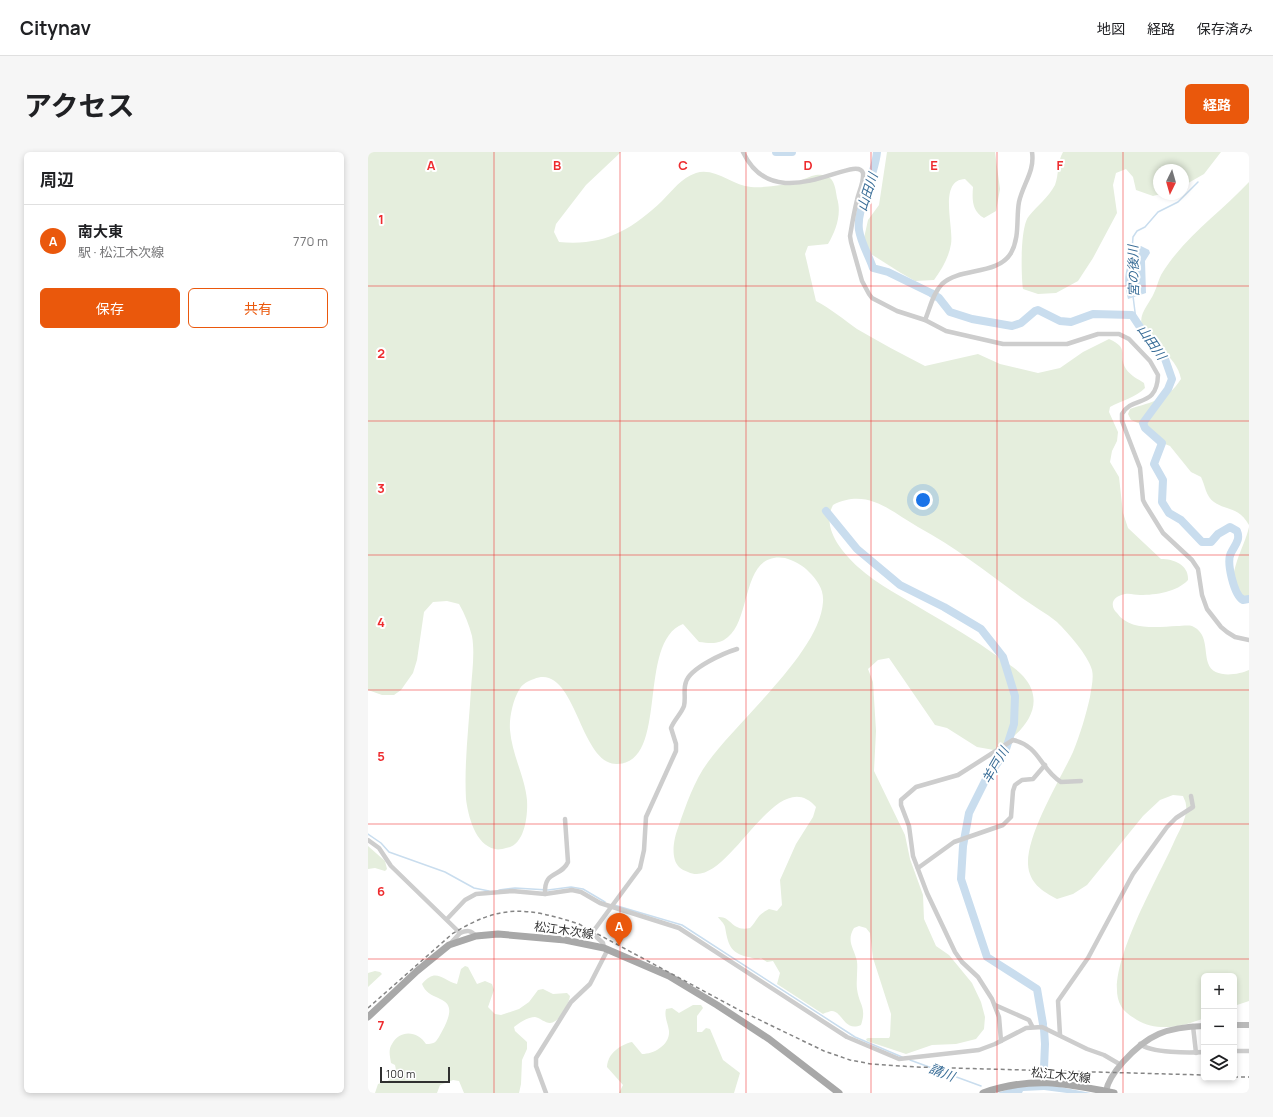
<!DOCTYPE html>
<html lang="ja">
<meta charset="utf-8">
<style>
body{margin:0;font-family:Manrope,"Noto Sans JP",sans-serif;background:#f6f6f6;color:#202124}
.controls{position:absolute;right:12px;bottom:12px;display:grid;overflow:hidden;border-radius:6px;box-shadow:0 2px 6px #0003}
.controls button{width:36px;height:36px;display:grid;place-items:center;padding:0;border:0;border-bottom:1px solid #e0e0e0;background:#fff;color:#202124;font:20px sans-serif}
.compass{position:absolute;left:785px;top:12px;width:36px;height:36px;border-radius:50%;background:#fff;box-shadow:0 2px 6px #0003;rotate:185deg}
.scale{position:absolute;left:12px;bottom:10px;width:70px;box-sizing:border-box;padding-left:4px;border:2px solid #303030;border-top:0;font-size:11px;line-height:14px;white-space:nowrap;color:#303030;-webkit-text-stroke:3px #fff;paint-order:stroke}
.you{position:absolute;left:555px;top:348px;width:14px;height:14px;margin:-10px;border:3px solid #fff;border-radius:50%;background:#1a73e8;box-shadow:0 0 0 6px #1a73e833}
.badge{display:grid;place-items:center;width:26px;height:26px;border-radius:50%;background:#ea580c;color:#fff;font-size:13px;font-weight:700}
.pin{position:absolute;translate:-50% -33px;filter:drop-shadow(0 1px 2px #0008)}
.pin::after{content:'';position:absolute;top:21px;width:14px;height:12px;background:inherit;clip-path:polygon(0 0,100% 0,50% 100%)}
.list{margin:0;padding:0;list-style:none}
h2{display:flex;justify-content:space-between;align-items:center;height:52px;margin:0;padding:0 16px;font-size:17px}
h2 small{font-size:13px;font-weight:400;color:#757577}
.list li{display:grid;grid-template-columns:26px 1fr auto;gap:12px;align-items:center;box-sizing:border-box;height:72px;padding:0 16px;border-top:1px solid #e0e0e0}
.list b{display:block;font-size:15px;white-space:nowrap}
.list p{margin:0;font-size:13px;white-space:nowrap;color:#757577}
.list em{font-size:13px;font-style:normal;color:#757577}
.actions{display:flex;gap:8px;padding:12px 16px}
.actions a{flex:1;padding:9px 0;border:1px solid #ea580c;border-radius:6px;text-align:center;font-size:14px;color:#ea580c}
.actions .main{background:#ea580c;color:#fff}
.icon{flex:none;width:22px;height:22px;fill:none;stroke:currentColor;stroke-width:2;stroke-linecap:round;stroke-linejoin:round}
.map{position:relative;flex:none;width:881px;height:941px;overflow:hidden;border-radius:6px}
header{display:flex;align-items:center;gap:24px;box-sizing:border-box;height:56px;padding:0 20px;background:#fff;border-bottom:1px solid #e0e0e0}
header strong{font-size:19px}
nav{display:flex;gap:22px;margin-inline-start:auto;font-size:14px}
.intro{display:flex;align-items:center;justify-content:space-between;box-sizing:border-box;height:96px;padding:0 24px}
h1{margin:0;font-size:28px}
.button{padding:10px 18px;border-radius:6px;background:#ea580c;color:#fff;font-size:14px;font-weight:700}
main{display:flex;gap:24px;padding:0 24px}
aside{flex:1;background:#fff;border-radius:6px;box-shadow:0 2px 6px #0003}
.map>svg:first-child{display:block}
.green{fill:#e5eedd}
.water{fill:#c9ddee}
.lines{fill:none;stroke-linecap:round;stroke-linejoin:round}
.stream{stroke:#c9ddee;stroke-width:1.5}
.river{stroke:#c9ddee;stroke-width:8}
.street{stroke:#cdcdcd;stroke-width:4.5}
.secondary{stroke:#bababa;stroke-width:6}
.primary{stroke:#a8a8a8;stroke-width:7}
.rail{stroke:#858585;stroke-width:1.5;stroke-dasharray:4 3;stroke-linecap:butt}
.grid{fill:none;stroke:#ee2b2e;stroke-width:1;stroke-opacity:0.55}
.labels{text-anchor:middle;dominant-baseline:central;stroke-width:4;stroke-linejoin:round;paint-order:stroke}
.street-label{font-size:12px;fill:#303030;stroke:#fff}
.water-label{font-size:13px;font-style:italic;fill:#396d97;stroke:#fff}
.grid-label{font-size:13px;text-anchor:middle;font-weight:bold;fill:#ee2b2e;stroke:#fff;stroke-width:4;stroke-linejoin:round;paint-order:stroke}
</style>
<header>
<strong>Citynav</strong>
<nav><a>地図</a><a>経路</a><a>保存済み</a></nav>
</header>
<div class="intro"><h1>アクセス</h1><a class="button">経路</a></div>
<main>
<aside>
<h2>周辺<small></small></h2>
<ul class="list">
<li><span class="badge">A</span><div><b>南大東</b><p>駅 · 松江木次線</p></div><em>770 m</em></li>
</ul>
<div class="actions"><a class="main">保存</a><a>共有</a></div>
</aside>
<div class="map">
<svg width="881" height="941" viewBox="0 0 881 941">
<rect width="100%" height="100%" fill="#fff"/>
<g class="green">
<path d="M0,0H253L218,33L188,72L186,80L191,90C236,94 262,79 294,49C305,38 313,26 328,21C347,15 365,34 383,35C399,36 416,33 431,29C437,27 442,24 448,23C453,22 458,23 462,26C467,30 468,40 469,46C474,62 468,78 460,92L440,94L437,102L448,149C463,157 475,167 489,177C511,190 534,202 557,214L610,202L632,212L670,221L692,216L715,200L741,187C763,197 749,202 758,217C763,224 770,227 776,231L777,236C768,245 753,249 742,255L741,260L750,280L749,289L744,299L742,310L751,325L755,361L760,376L793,407C806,407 821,413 820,428C809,440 788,443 772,443C767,443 762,441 757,442C752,443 747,445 745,450C744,455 746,458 749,461C761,479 790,475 809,474C813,474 820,473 824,474C840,481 836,498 840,511C845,527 870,523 881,518V849L866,854V824H836V866C815,875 789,880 769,868C763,864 756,860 753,854C733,822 792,723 806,690C811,679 820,665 818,653C818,650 816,647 815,644L805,643L792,648L775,664L719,733L705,742L689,747C674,739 661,731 660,712C659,681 692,628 705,600C712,583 718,563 722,545C723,537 726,527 724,518C720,503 700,481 689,470C678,461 665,454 654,446C620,421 587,395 550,375C521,358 499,336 465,353C453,376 474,400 490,415C510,433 536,446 559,460C583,474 607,488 629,504C637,510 648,516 655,524C682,554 652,584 626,598L609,595L579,576L567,573L521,506L510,508L500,517L505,530L508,579L506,619L537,683L542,707L555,743L556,767L568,794L581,803L604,831L613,850L617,865L616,877L608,887L588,892L564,893L538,902L499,889L498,887L500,886H521L522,884L523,862L505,806L502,781L498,776L491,774L486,776C478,789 486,796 489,809C490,818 488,828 489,837C491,853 499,855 493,873C476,880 475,860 464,859C462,859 457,861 455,862L409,832L412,821L405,809L399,810L393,806C387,808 386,806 380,805C362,801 360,792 357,775C356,771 352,768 350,765C364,764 363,780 382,776C391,766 388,764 401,757L409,759L414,753L412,728L428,692L445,665L448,655C407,608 360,740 320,720C317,719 313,717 311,715C302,706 306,686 310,676C318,653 326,629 340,610C370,568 452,500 455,450C456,437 449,428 441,420C436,414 425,408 417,406C373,399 384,466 360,485C351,493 342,491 331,490L315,472C268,490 302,611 249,612C211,613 208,510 166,527C160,529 154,532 151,538C145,548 141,566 142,578C144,603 157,625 159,648C160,663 157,694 138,696C135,697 130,698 127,697C107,693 100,663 98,647C96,610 101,574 103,537C104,520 107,501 104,484C101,473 97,462 91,452L79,449L65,450L56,460L49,508L45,521L33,538L26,543H14L0,538Z"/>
<path d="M519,0H627L632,37L628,59L616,66C604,59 604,48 605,35L597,27C570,28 586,75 583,92C581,105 574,117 566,128L547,129L533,121L503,102L496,86L500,68L511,53Z"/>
<path d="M695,0H853L836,22L815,34V18H791V42H793L785,44L768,38L765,25L758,17L748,21L745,33L749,61L725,106L710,129L688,141L670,142L655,137C653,123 652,74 661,64C670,53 680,46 687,33C691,23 689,10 695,0Z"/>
<path d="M881,30V373C870,354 861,360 846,350C838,345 837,333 833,325L823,320L802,294L792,290L782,276L763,268L760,262L762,257C785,249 799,249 813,227C809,203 780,191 774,174C770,162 782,151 786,141C789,135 790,129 793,123C815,86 852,61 881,30Z"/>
<path d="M881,375V446L875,447L868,444C858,422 876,397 881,375Z"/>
<polygon points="0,694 17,709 19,717 17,719 7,716 0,717"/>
<path d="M97,814L100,815L109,832L117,829L124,832L126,838L120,855L127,862L133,863L151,857L161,850L170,838L175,837L185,842L199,841L202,844C201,852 191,871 182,871C177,871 172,866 167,865C160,865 151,871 146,875L147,879L159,890V897L154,908L153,932L151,941H96L91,929L85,928L72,933L69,941H7L10,932L20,929L28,918L27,913L23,911C22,904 20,898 24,892C32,877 50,879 58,892C67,892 68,890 72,883C98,838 62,854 54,832C68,815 74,828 89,832L93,817Z"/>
<polygon points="7,819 12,820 14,822 0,835 0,821"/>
<path d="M325,853H333L335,856L329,864V880H334L338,876L342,877L355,908L372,921L366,941H251L255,933L239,915C240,901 252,893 264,890L274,902C286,902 302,893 301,879C300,871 296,865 298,857L304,856L311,861Z"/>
</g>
<g class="water">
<path d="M773,94L781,98L782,101L777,109L778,141L760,147C754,124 758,115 768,95Z"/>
<polygon points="651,934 687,934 723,941 699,941 676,938 655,939 654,941 629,941"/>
</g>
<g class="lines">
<g class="stream">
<polyline points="766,102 764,99 765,85 769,79 777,75 790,60 810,50 830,30"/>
<polyline points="765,144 768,168"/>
<polyline points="0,682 13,691 21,700 77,720 106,736 121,739"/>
<polyline points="131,738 147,736 180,738 203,735 215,737 237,750"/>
<polyline points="246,753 314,773 487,885 534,905"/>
<polyline points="542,908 613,934"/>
</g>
<g class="river">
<polyline points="408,0 424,0"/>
<path d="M509,0C507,24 488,57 491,78C493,91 501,104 505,116L520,120L563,141L571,146L582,160L604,167L644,174L653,171L667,159L670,158L692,169L703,170L725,162L764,163L782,190L796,204L804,227L800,237L775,271L777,276L794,291L786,312L795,328L794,350L801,361L813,368L834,390H843L850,382L862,375L869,379C873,388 866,394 863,401C858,410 866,443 875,448L881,447"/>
<polyline points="458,359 489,397 532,433 576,455 613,477 635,505 647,544 646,572 637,600 617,629 601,661 595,694 593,727 619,805 669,837 675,872"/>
<polyline points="676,877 677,892 676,916"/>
</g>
<g class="street">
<path d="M375,0C407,68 488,0 495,21C496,30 491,39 489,48C486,60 484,72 482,84L483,90L494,129L501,142L504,146L529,159L557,168L578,179L635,192H699L730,182H751L761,187L782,209L790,223C789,257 764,243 754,262V269L772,316L775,348L777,352L795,381L824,408L830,417L834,443L839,457L853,475L859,480L867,485L881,488"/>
<path d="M557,168C562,156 565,141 574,132C592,115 629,124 643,101C652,85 648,66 651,50C655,32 667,19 664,0"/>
<polyline points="0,688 11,696 23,714 92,781 81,793"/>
<polyline points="550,716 586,690 635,673 643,665 645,639 647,633 654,628 665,627 677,613"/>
<path d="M177,742C176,717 193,726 200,710L197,667"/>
<polyline points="79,767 97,748 108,742 144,739 177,742 204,738 213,740 232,751 311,776 479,885 531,907 611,898 627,892 658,876 674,875 719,897 736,903 753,913"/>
<path d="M92,781C99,778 103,778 108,784"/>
<path d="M236,796L235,791L224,781L272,716L276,698L278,665L308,599V592L303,576C306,568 313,562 316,554C318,546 315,537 318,530C322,516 356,501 369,497"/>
<polyline points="627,853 661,868 664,874"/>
<polyline points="825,874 828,901"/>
<polyline points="692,883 690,849 720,806 765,722 799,675 808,666 825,655 823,644"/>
<path d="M633,889L631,865L624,847L610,825L594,810L587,800L559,741L545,704L541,674L533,653V648L548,635L590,623L645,588C672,594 672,617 693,630L713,629"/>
<path d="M772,892C783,901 822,901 836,900"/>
<polyline points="866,899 881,899"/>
<polyline points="178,941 168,914 168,906 203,850 222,832 240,797"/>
</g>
<g class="secondary">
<polyline points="866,873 881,873"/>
<path d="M738,939C740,928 747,919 755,910C780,882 799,875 836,874"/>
</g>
<g class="primary">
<polyline points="0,865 49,819 81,793 108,784 130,782 197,788 236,796 301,824 349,853 401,887 471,941"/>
<path d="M615,941C664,924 697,931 746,941"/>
</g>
<g class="rail">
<path d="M0,856L84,782C132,752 159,755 211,772L371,858L456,899L482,908L503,912L548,915L836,923"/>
<polyline points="866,925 881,925"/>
</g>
</g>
<path class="grid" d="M126,0V941M252,0V941M378,0V941M503,0V941M629,0V941M755,0V941M0,134H881M0,269H881M0,403H881M0,538H881M0,672H881M0,807H881"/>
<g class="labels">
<g class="street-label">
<text transform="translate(196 778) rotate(8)">松江木次線</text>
<text transform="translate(693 923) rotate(6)">松江木次線</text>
</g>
<g class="water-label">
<text transform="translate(499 40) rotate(-72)">山田川</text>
<text transform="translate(765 119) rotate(-91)">宮の後川</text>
<text transform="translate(784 190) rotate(55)">山田川</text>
<text transform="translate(627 613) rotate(-60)">羊戸川</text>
<text transform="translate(574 920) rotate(21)">請川</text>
</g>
</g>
<g class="grid-label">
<text x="63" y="18">A</text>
<text x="189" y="18">B</text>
<text x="315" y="18">C</text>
<text x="440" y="18">D</text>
<text x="566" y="18">E</text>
<text x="692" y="18">F</text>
<text x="13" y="72">1</text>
<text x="13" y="206">2</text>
<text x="13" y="341">3</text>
<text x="13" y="475">4</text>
<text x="13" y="609">5</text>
<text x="13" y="744">6</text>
<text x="13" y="878">7</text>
</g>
</svg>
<div class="controls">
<button>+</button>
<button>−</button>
<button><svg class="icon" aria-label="layers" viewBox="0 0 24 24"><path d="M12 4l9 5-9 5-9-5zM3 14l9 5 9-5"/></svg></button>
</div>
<svg class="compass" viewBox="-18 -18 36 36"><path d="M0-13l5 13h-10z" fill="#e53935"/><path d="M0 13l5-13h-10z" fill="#757577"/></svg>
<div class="scale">100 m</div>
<div class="you"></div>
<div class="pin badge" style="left:251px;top:794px">A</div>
</div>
</main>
